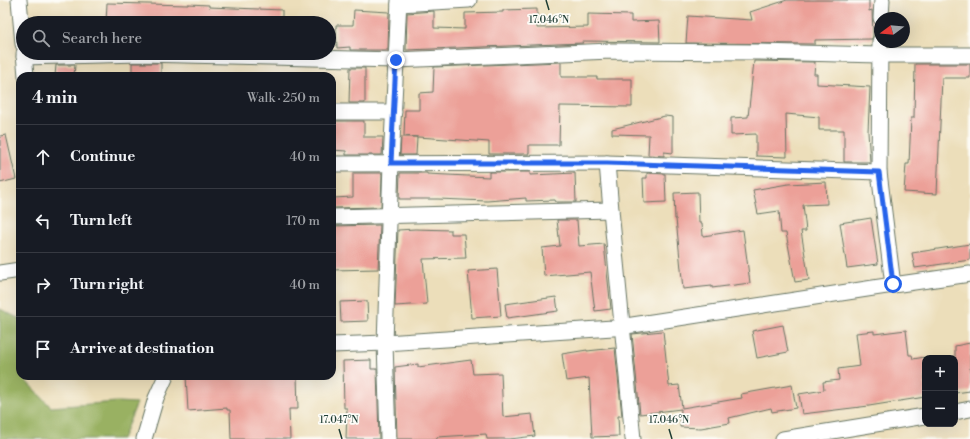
<!DOCTYPE html>
<meta charset="utf-8">
<style>
body{margin:0;font-family:"Libre Bodoni",serif;background:#20242c;color:#f1f3f6}
.controls{position:absolute;right:12px;bottom:12px;display:grid;overflow:hidden;border-radius:8px;box-shadow:0 4px 16px #0002}
.controls button{width:36px;height:36px;display:grid;place-items:center;padding:0;border:0;border-bottom:1px solid #363941;background:#171b24;color:#f1f3f6;font:20px sans-serif}
.compass{position:absolute;left:874px;top:12px;width:36px;height:36px;border-radius:50%;background:#171b24;box-shadow:0 4px 16px #0002;rotate:254deg}
.stop{position:absolute;width:12px;height:12px;margin:-9px;border:3px solid #2563eb;border-radius:50%;background:#fff}
.stop.end{background:#2563eb;border-color:#fff;box-shadow:0 1px 4px #0008}
.list{margin:0;padding:0;list-style:none}
h2{display:flex;justify-content:space-between;align-items:center;height:52px;margin:0;padding:0 16px;font-size:17px}
h2 small{font-size:13px;font-weight:400;color:#9ea1a6}
.list li{display:grid;grid-template-columns:26px 1fr auto;gap:12px;align-items:center;box-sizing:border-box;height:64px;padding:0 16px;border-top:1px solid #363941}
.list b{display:block;font-size:15px;white-space:nowrap}
.list em{font-size:13px;font-style:normal;color:#9ea1a6}
.icon{flex:none;width:22px;height:22px;fill:none;stroke:currentColor;stroke-width:2;stroke-linecap:round;stroke-linejoin:round}
.map{position:relative;flex:none;width:970px;height:439px;overflow:hidden}
.search{position:absolute;background:#171b24;box-shadow:0 4px 16px #0002;left:16px;top:16px;width:320px;height:44px;display:flex;align-items:center;gap:10px;box-sizing:border-box;padding:0 14px;border-radius:22px;color:#9ea1a6;font-size:15px}
.panel{position:absolute;background:#171b24;box-shadow:0 4px 16px #0002;left:16px;top:72px;width:320px;height:308px;border-radius:12px}
.map>svg:first-child{display:block}
.forest{fill:#99b162;stroke:#5c774b}
.building{fill:#eca098}
.lines{fill:none;stroke-linecap:round;stroke-linejoin:round}
.street-casing{stroke:#677563;stroke-width:17}
.street{stroke:#fff;stroke-width:15}
.route{stroke:#2563eb;stroke-width:5}
.ticks{fill:none;stroke:#1f3d34;stroke-width:1.5}
.ticks-label{font-size:10px;text-anchor:middle;fill:#1f3d34;stroke:#fdfcf7;stroke-width:3.5;stroke-linejoin:round;paint-order:stroke}
</style>
<div class="map">
<svg width="970" height="439" viewBox="0 0 970 439">
<rect width="100%" height="100%" fill="#fdfcf7"/>
<filter id="ink" filterUnits="userSpaceOnUse"><feTurbulence type="fractalNoise" baseFrequency=".025" numOctaves="2"/><feDisplacementMap in="SourceGraphic" scale="8" xChannelSelector="R" yChannelSelector="G"/><feConvolveMatrix kernelMatrix="1 2 1 2 8 2 1 2 1" color-interpolation-filters="sRGB"/></filter>
<filter id="wash" filterUnits="userSpaceOnUse"><feTurbulence type="fractalNoise" baseFrequency=".012" numOctaves="4" result="noise"/><feDisplacementMap in="SourceGraphic" scale="16" xChannelSelector="R" yChannelSelector="G"/><feGaussianBlur stdDeviation="0.9" result="paint"/><feColorMatrix in="noise" values="0 0 0 0 0 0 0 0 0 0 0 0 0 0 0 0 0 1.4 0 .05"/><feComposite in="paint" operator="in"/></filter>
<g filter="url(#wash)">
<rect width="100%" height="100%" fill="#ecdeba"/>
<polygon class="forest" points="0,309 20,319 20,376 24,376 24,379 51,407 117,402 137,403 122,439 0,439"/>
<g id="blocks">
<g class="building">
<polygon points="787,0 869,0 869,11 872,10 873,36 872,39 815,40 815,44 686,43 688,16 752,20 750,12"/>
<polygon points="107,3 188,5 188,4 209,5 209,7 282,10 282,23 106,23"/>
<polygon points="537,9 537,28 588,27 588,14 631,15 631,22 659,21 660,42 582,41 583,43 406,50 407,13 434,11 434,28 465,29 465,13 503,12 503,10"/>
<polygon points="354,10 389,12 388,50 350,50 350,47 337,48 336,25 353,25"/>
<polygon points="754,61 815,62 814,74 817,74 817,84 870,87 868,132 870,162 844,162 844,130 819,130 819,117 786,114 787,157 756,156 756,134 731,135 731,118 748,117"/>
<polygon points="561,62 561,77 597,77 597,79 632,79 632,107 560,106 559,145 529,145 529,154 489,154 489,142 404,136 405,110 419,110 419,93 433,92 434,67"/>
<rect x="132" y="63" width="29" height="13"/>
<polygon points="915,64 970,64 970,78 942,78 937,194 904,192 906,164 909,164 911,118 914,118"/>
<polygon points="56,65 75,65 74,76 55,76"/>
<polygon points="350,68 365,68 365,103 349,103"/>
<polygon points="665,116 673,117 673,153 664,152 664,156 648,155 649,135 612,134 612,129"/>
<polygon points="332,121 364,121 364,137 383,137 382,155 346,155 346,151 332,150"/>
<polygon points="6,135 16,179 0,183 0,136"/>
<polygon points="401,137 417,137 416,155 400,155"/>
<polygon points="489,172 530,172 530,175 575,173 576,202 556,202 555,200 526,201 526,198 487,201 438,199 399,199 400,173 427,173 427,174 489,177"/>
<polygon points="353,173 382,173 381,207 333,208 333,198 353,197"/>
<polygon points="647,173 665,174 666,202 644,203 643,178 647,178"/>
<polygon points="826,182 827,204 803,205 806,231 801,231 809,280 795,282 786,233 781,233 779,211 758,214 753,190 788,184"/>
<polygon points="698,192 699,223 702,223 703,236 743,230 750,283 712,288 712,286 683,289 676,219 675,219 674,193"/>
<polygon points="871,218 878,264 847,268 840,223"/>
<polygon points="557,220 577,220 579,246 604,244 611,309 595,311 590,272 544,276 542,248 560,246"/>
<polygon points="380,225 378,269 332,270 332,233 334,233 334,226"/>
<polygon points="415,229 451,230 451,234 464,234 466,258 423,259 427,304 395,306 398,230"/>
<polygon points="970,244 970,260 915,268 912,253"/>
<polygon points="497,269 501,316 472,318 468,271"/>
<polygon points="556,297 558,311 507,318 505,304"/>
<polygon points="367,301 368,321 341,322 340,302"/>
<polygon points="783,325 788,352 757,358 752,331"/>
<polygon points="906,330 909,355 912,355 913,359 925,357 925,397 869,406 802,414 799,394 824,390 823,382 839,380 838,369 860,366 856,333 874,331 874,334"/>
<polygon points="663,331 669,386 679,385 682,408 742,398 741,394 792,385 796,408 772,412 771,408 729,418 730,423 701,428 680,427 681,409 640,414 632,334"/>
<polygon points="970,343 970,391 955,393 955,346"/>
<polygon points="615,348 622,416 618,416 619,436 592,437 589,378 566,381 562,354 587,350 587,351"/>
<polygon points="371,360 371,369 377,369 379,439 346,439 347,408 344,408 343,361"/>
<polygon points="471,360 473,374 501,373 503,417 532,414 535,436 510,439 487,439 486,434 437,437 437,439 397,439 395,367 418,364 418,367"/>
<polygon points="186,376 297,376 298,409 289,409 290,439 231,439 230,410 227,410 227,408 188,411"/>
</g>
</g>
</g>
<g filter="url(#ink)">
<use href="#blocks" fill-opacity="0" stroke="#677563" stroke-width="1"/>
<g class="lines">
<g class="street-casing">
<g id="street">
<polyline points="19,0 23,44"/>
<polyline points="399,4 469,0"/>
<polyline points="881,18 882,0"/>
<polyline points="880,41 879,172 893,285"/>
<polyline points="24,53 26,76"/>
<polyline points="24,57 140,54 396,60 611,51 759,52 879,55 970,55"/>
<polyline points="332,112 394,112"/>
<polyline points="332,164 607,163"/>
<polyline points="611,210 607,163 879,172"/>
<polyline points="332,217 611,210 633,439"/>
<polyline points="0,273 20,270"/>
<polyline points="332,345 385,343 613,328 893,285 970,274"/>
<polyline points="955,412 970,409"/>
<polyline points="144,439 156,398 166,376"/>
<polyline points="388,439 385,343 391,163 399,0"/>
<polyline points="783,439 925,416"/>
</g>
</g>
<use href="#street" class="street"/>
</g>
</g>
<g class="lines" filter="url(#ink)">
<polyline class="route" points="396,60 391,163 607,163 879,172 893,284"/>
</g>
<path class="ticks" d="M546,0L549,10M339,429L342,439M669,429L672,439"/>
<g class="ticks-label">
<text x="549" y="23">17.046°N</text>
<text x="339" y="423">17.047°N</text>
<text x="669" y="423">17.046°N</text>
</g>
</svg>
<div class="controls">
<button>+</button>
<button>−</button>
</div>
<svg class="compass" viewBox="-18 -18 36 36"><path d="M0-13l5 13h-10z" fill="#e53935"/><path d="M0 13l5-13h-10z" fill="#9ea1a6"/></svg>
<div class="stop" style="left:893px;top:284px"></div>
<div class="stop end" style="left:396px;top:60px"></div>
<div class="search"><svg class="icon" aria-label="search" viewBox="0 0 24 24"><circle cx="10" cy="10" r="6"/><path d="M15 15l6 6"/></svg>Search here</div>
<section class="panel">
<h2>4 min<small>Walk · 250 m</small></h2>
<ul class="list">
<li><svg class="icon" aria-label="ahead" viewBox="0 0 24 24"><path d="M12 20V5M6 11l6-6 6 6"/></svg><div><b>Continue</b></div><em>40 m</em></li>
<li><svg class="icon" aria-label="left" viewBox="0 0 24 24"><path d="M17 20v-9H6M10 6l-5 5 5 5"/></svg><div><b>Turn left</b></div><em>170 m</em></li>
<li><svg class="icon" aria-label="right" viewBox="0 0 24 24"><path d="M7 20v-9h11M14 6l5 5-5 5"/></svg><div><b>Turn right</b></div><em>40 m</em></li>
<li><svg class="icon" aria-label="arrive" viewBox="0 0 24 24"><path d="M6 21V4h12l-3 4 3 4H6"/></svg><div><b>Arrive at destination</b></div></li>
</ul>
</section>
</div>
